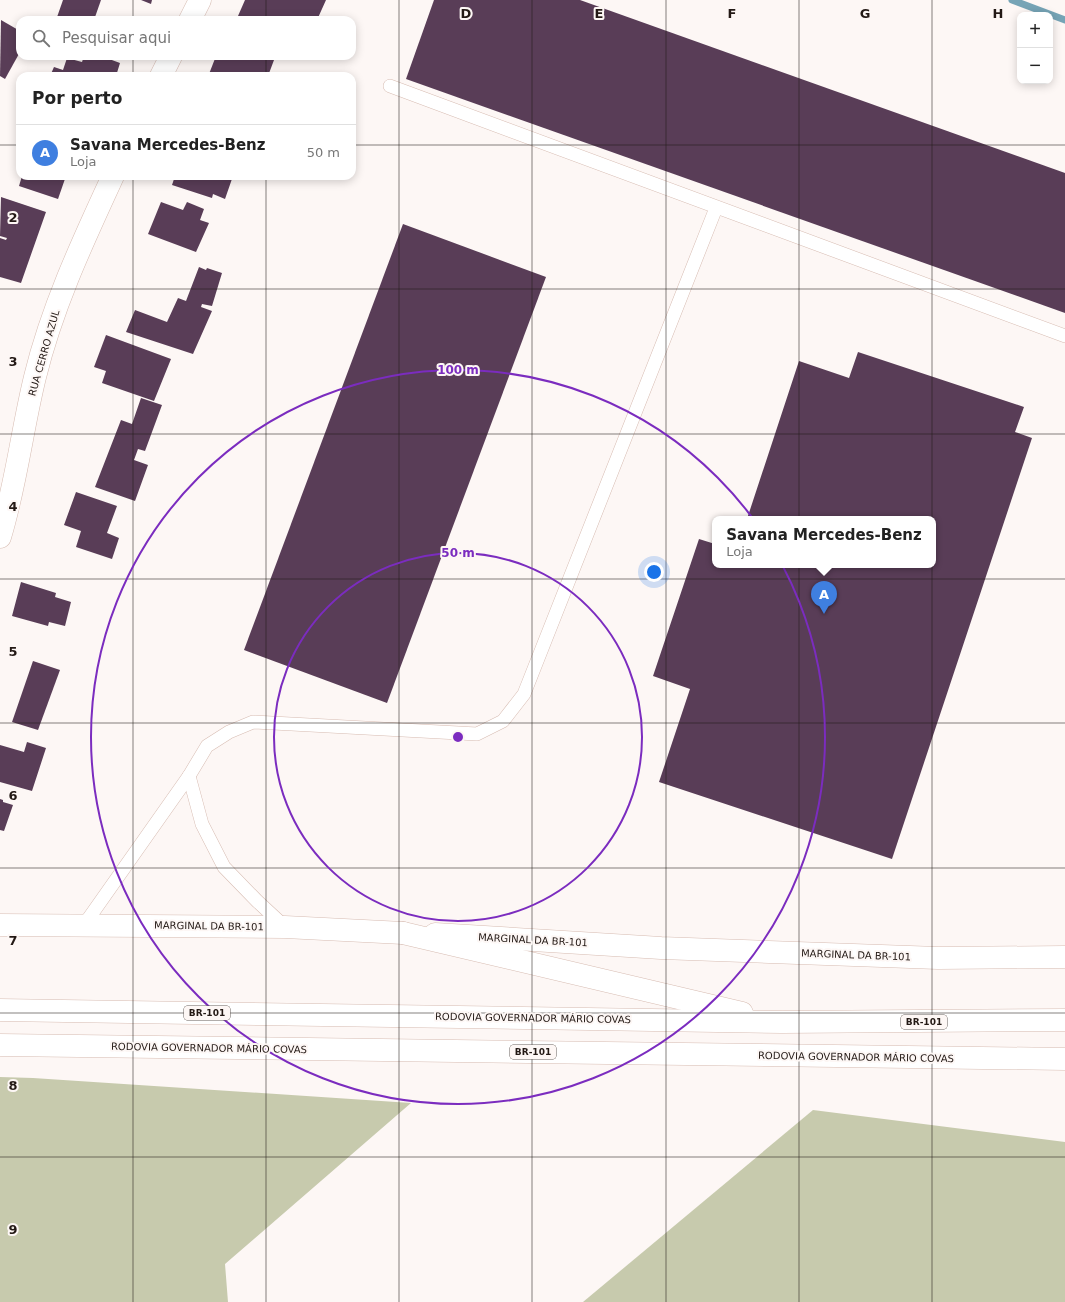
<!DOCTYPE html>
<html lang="pt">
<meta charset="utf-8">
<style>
body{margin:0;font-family:"DejaVu Sans",sans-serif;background:#f6f6f6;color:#222}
.controls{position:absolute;right:12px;top:12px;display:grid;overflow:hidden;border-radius:8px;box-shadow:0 2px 10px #0003}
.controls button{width:36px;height:36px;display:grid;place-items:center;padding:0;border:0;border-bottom:1px solid #e0e0e0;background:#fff;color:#222;font:20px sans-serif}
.you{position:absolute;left:654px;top:572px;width:14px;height:14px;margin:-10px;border:3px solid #fff;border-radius:50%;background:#1a73e8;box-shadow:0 0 0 6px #1a73e833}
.badge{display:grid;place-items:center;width:26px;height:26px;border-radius:50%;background:#0f766e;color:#fff;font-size:13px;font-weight:700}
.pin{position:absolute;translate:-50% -33px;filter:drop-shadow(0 1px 2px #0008)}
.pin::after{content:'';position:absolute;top:21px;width:14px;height:12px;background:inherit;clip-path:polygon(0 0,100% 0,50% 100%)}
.popup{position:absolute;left:712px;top:516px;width:224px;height:52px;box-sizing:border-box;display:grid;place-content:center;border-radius:8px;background:#fff;filter:drop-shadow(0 1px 3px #0005);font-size:13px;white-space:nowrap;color:#767676}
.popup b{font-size:15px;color:#222}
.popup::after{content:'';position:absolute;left:50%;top:100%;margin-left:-8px;border:8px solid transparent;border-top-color:#fff}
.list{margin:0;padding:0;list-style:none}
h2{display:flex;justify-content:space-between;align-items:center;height:52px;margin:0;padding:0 16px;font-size:17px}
h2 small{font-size:13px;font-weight:400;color:#767676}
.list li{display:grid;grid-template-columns:26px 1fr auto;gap:12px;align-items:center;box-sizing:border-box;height:56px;padding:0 16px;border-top:1px solid #e0e0e0}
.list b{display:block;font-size:15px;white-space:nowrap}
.list p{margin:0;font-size:13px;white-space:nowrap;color:#767676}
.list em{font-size:13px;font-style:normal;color:#767676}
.icon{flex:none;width:22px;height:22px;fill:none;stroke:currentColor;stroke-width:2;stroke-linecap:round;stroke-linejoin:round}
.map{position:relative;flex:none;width:1065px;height:1302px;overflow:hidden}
.search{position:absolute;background:#fff;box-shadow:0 2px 10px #0003;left:16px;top:16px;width:340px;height:44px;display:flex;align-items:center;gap:10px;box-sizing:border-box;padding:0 14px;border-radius:12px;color:#767676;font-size:15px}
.panel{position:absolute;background:#fff;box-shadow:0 2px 10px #0003;left:16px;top:72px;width:340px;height:108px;border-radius:12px}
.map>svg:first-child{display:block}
.green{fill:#c7caad}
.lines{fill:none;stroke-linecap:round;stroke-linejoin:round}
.stream{stroke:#76a4b6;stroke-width:7}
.building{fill:#593d57}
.lane-casing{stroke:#d7bcb2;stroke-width:14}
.street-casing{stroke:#d7bcb2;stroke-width:23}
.secondary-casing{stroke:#d7bcb2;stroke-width:23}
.highway-casing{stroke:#d7bcb2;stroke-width:23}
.lane{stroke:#fff;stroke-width:13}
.street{stroke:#fff;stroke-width:22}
.secondary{stroke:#fff;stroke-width:22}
.highway{stroke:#fff;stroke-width:22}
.grid{fill:none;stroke:#231915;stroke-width:1;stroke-opacity:0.55}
.ring{fill:none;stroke:#7b2cbf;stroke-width:2}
.labels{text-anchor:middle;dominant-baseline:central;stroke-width:4;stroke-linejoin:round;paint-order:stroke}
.shield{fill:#fdf7f5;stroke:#645c58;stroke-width:1}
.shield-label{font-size:9px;font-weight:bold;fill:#231915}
.street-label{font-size:10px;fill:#231915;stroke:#fdf7f5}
.grid-label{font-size:13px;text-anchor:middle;font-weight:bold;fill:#231915;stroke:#fdf7f5;stroke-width:4;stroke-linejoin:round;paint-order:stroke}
.centre{fill:#7b2cbf;stroke:#fdf7f5;stroke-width:2}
.ring-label{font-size:12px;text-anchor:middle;font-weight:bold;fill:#7b2cbf;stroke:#fdf7f5;stroke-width:4;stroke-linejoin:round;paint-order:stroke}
</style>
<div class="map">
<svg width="1065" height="1302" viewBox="0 0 1065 1302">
<rect width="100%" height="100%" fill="#fdf7f5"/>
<g class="green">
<polygon points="0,1077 33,1078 411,1103 225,1264 228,1302 0,1302"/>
<polygon points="813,1110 1065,1142 1065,1302 583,1302"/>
</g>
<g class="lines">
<polyline class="stream" points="1012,0 1065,20"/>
</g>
<g class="building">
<polygon points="63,0 101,0 94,20 56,20"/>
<polygon points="141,0 152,0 151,4"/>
<polygon points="245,0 326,0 317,20 238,20 240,17 238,16"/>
<polygon points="434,0 580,0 1065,173 1065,313 406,79"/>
<polygon points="1,20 20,31 20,52 5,79 0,76"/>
<polygon points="84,56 101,56 120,63 116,76 50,76 54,67 63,70 67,58 82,62"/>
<polygon points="216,56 262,56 274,60 268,76 215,76 209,74"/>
<polygon points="22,176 66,176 58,199 19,186"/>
<polygon points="175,176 233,176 225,199 213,194 212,198 172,185"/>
<polygon points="1,197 46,212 21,283 0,277 0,238 6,240 7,238 0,236"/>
<polygon points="161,202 183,210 187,202 204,209 200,220 209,223 196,252 148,234"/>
<polygon points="403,224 546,277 387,703 244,650"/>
<polygon points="199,267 206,270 207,268 222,273 212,306 202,304 201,307 212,311 193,354 126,332 135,310 167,322 178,298 186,301"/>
<polygon points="106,335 171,359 154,401 102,383 106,371 94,367"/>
<polygon points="858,352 1024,407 1015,432 1032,438 892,859 659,782 690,689 653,676 699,539 715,544 715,565 933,565 933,519 747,519 799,361 849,378"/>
<polygon points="141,398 162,405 145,451 138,449 134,460 148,465 135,501 95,487 121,420 132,424"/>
<polygon points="76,492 117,506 107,533 119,538 112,559 76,547 81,531 64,525"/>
<polygon points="21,582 56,593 55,597 71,602 65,626 49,622 48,626 12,616"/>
<polygon points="33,661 60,670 38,730 12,722"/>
<polygon points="27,742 46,748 32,791 0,782 0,745 24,752"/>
<polygon points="0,799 3,800 3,802 13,805 4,831 0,830"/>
</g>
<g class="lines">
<g class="lane-casing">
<g id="lane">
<polyline points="390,86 1065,336"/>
<polyline points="189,776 202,824 224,867 257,901 285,927"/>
<polyline points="84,925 189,776 207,746 229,732 253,722 477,734 503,721 524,694 716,208"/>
</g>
</g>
<g class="street-casing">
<g id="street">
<polyline points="190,20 200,0"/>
<polyline points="161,76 171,56"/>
<path d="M0,537C16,485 22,430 35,377C52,307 83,241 113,176"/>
<polyline points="435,934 661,948 938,958 1065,957"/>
</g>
</g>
<g class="secondary-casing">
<polyline id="secondary" points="0,925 285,927 403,933"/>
</g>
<g class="highway-casing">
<g id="highway">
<polyline points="403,933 742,1013"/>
<polyline points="0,1010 782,1022 1065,1020"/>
<polyline points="0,1045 1065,1059"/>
</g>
</g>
<use href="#lane" class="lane"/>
<use href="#street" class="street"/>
<use href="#secondary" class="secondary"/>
<use href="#highway" class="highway"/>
</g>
<path class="grid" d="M133,0V20M266,0V20M399,0V1302M532,0V1302M666,0V1302M799,0V1302M932,0V1302M133,56V76M266,56V76M0,145H20M352,145H1065M133,176V1302M266,176V1302M0,289H1065M0,434H1065M0,579H1065M0,723H1065M0,868H1065M0,1013H1065M0,1157H1065"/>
<g class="ring">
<circle cx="458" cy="737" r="184"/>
<circle cx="458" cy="737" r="367"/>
</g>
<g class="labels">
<g class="shield">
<rect x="184" y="1006" width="46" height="14" rx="3"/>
<rect x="901" y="1015" width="46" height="14" rx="3"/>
<rect x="510" y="1045" width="46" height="14" rx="3"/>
</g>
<g class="shield-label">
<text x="207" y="1013">BR-101</text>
<text x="924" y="1022">BR-101</text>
<text x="533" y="1052">BR-101</text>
</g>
<g class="street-label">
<text transform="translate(44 353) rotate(-74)">RUA CERRO AZUL</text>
<text transform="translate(209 926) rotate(1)">MARGINAL DA BR-101</text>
<text transform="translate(533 940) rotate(3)">MARGINAL DA BR-101</text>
<text transform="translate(856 955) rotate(2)">MARGINAL DA BR-101</text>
<text transform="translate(533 1018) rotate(1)">RODOVIA GOVERNADOR MÁRIO COVAS</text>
<text transform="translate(209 1048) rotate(1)">RODOVIA GOVERNADOR MÁRIO COVAS</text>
<text transform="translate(856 1057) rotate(1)">RODOVIA GOVERNADOR MÁRIO COVAS</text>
</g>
</g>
<g class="grid-label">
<text x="466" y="18">D</text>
<text x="599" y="18">E</text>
<text x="732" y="18">F</text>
<text x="865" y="18">G</text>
<text x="998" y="18">H</text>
<text x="13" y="222">2</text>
<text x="13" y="366">3</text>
<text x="13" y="511">4</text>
<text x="13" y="656">5</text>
<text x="13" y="800">6</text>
<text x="13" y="945">7</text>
<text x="13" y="1090">8</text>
<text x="13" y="1234">9</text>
</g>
<circle cx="458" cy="737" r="6" class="centre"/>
<g class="ring-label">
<text x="458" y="374">100 m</text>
<text x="458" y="557">50 m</text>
</g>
</svg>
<div class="controls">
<button>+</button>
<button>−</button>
</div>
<div class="you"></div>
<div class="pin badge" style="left:824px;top:614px;background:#3f7fe0">A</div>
<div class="popup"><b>Savana Mercedes-Benz</b>Loja</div>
<div class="search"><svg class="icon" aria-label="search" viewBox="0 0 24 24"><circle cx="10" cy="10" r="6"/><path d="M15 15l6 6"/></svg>Pesquisar aqui</div>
<section class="panel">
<h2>Por perto<small></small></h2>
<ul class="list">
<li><span class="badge" style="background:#3f7fe0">A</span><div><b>Savana Mercedes-Benz</b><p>Loja</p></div><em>50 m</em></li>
</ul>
</section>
</div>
